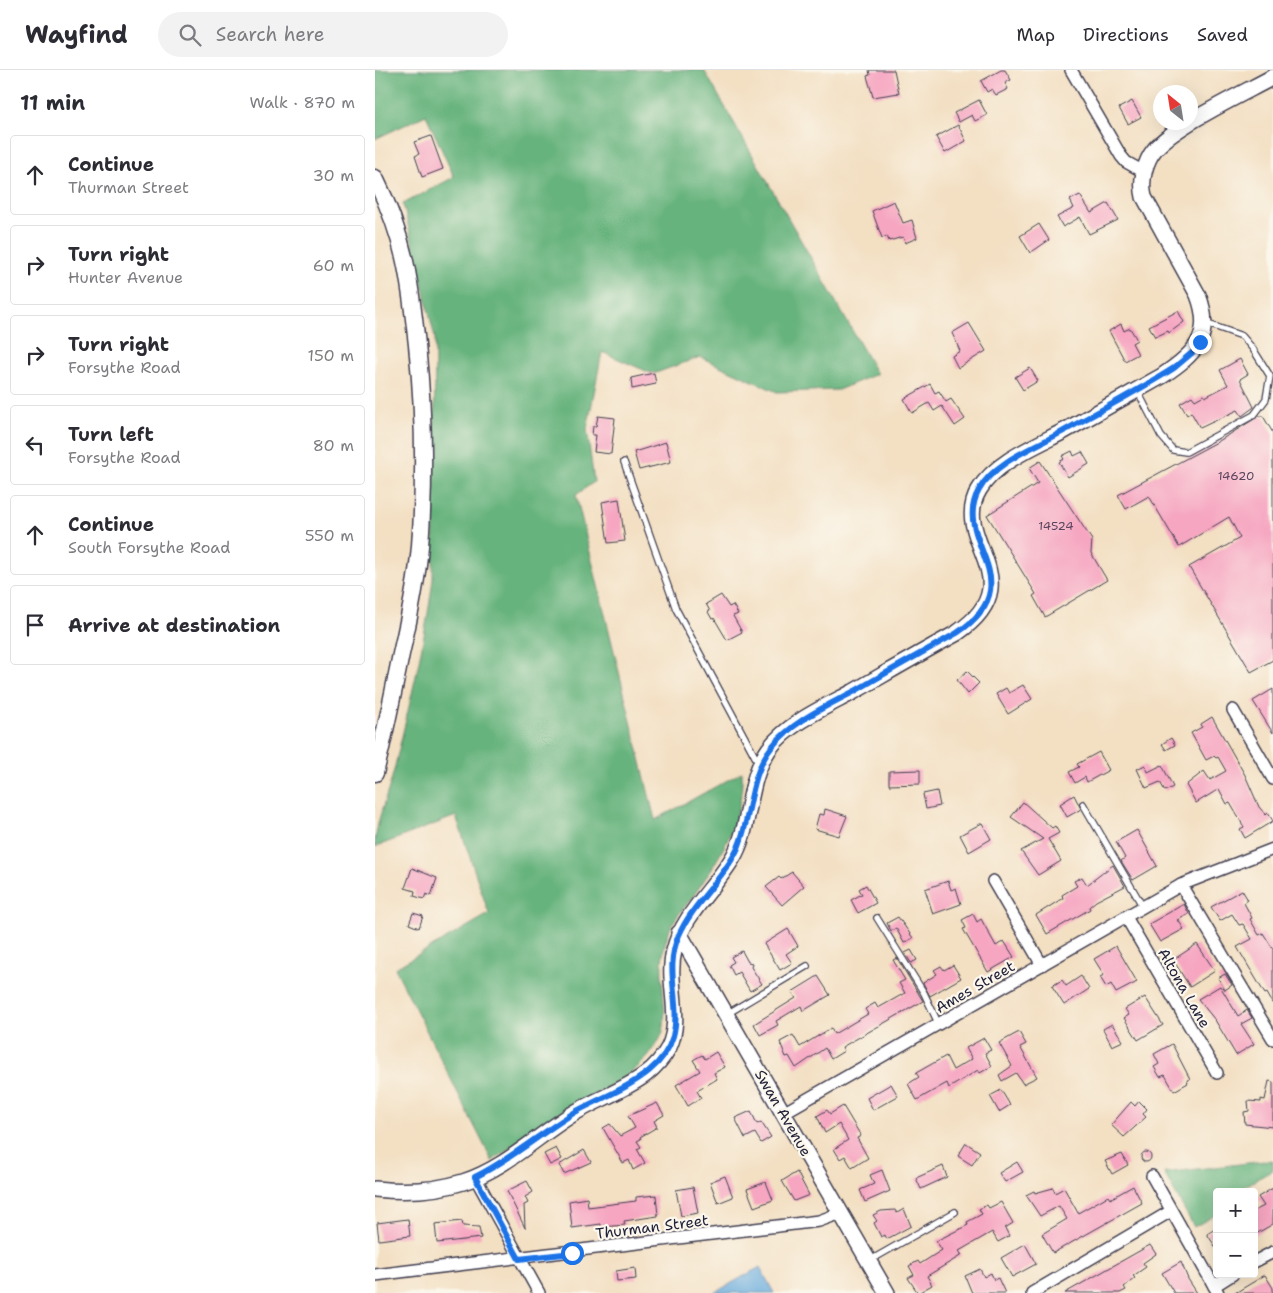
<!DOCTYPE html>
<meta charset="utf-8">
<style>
body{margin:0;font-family:"Shantell Sans",sans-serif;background:#f2f2f3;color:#2b2b33}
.controls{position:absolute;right:15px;bottom:15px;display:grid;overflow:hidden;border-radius:5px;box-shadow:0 5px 20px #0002}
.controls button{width:45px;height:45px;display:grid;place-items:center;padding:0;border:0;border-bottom:1px solid #e1e1e2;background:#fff;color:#2b2b33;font:25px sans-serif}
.compass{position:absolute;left:778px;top:15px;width:45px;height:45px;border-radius:50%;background:#fff;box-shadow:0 5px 20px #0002;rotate:330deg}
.stop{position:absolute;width:15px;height:15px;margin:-11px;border:4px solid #1a73e8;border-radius:50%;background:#fff}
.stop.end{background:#1a73e8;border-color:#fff;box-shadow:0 1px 5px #0008}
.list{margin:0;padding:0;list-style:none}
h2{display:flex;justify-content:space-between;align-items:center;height:65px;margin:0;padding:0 20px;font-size:21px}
h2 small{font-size:16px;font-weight:400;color:#7c7c81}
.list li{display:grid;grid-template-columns:32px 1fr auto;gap:15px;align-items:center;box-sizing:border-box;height:80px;margin:0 10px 10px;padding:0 10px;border:1px solid #e1e1e2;border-radius:5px}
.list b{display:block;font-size:19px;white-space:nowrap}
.list p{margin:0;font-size:16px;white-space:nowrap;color:#7c7c81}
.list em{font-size:16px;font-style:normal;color:#7c7c81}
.icon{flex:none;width:28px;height:28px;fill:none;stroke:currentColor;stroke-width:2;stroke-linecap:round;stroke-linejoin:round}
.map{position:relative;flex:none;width:898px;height:1223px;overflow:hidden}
header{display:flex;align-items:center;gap:30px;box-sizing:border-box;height:70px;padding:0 25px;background:#fff;border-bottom:1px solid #e1e1e2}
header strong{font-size:24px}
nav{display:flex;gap:28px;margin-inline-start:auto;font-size:18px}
.search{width:350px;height:45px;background:#f2f2f3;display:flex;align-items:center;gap:12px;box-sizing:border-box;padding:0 18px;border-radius:28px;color:#7c7c81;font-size:19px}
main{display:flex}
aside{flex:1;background:#fff}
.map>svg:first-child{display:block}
.forest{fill:#66b37d;stroke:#446a5c}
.water{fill:#69abdd;stroke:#46668c}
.building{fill:#f6a6c1}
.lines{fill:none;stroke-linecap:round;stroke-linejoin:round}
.service-casing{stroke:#413e4f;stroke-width:8}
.minor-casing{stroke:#413e4f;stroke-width:14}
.tertiary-casing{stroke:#413e4f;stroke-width:18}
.secondary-casing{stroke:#413e4f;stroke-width:19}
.service{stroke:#fff;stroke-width:5.5}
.minor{stroke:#fff;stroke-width:11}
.tertiary{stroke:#fff;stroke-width:15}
.secondary{stroke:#fff;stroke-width:16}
.route{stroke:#1a73e8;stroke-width:6}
.labels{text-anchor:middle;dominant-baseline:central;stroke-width:4.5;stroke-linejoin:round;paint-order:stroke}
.number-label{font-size:12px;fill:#57435c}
.street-label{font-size:15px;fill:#22223b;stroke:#fbf7ec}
</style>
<header>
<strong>Wayfind</strong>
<div class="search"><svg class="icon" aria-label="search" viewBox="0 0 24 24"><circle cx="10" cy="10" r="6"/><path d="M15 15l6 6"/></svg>Search here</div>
<nav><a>Map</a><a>Directions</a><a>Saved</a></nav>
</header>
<main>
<aside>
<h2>11 min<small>Walk · 870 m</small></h2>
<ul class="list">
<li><svg class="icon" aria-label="ahead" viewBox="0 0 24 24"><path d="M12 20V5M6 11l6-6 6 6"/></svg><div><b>Continue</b><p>Thurman Street</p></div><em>30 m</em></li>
<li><svg class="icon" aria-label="right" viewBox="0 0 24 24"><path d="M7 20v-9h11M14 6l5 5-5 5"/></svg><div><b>Turn right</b><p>Hunter Avenue</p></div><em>60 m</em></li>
<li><svg class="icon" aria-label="right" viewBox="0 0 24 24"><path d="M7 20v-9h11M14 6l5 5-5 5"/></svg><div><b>Turn right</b><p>Forsythe Road</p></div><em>150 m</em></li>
<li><svg class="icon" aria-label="left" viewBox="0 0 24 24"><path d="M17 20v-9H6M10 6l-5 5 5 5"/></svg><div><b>Turn left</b><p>Forsythe Road</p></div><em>80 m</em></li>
<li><svg class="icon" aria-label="ahead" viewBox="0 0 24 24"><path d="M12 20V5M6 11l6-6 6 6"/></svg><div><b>Continue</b><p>South Forsythe Road</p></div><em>550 m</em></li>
<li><svg class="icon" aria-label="arrive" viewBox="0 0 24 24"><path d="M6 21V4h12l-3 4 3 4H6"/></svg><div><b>Arrive at destination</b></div></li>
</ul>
</aside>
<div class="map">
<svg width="898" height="1223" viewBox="0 0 898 1223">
<rect width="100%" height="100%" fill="#fbf7ec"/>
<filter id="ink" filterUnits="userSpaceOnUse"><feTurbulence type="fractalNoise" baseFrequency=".02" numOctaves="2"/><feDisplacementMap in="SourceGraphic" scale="10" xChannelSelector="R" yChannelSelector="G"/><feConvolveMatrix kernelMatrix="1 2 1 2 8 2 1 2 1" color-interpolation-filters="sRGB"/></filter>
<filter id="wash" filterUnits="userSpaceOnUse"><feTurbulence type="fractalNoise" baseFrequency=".0096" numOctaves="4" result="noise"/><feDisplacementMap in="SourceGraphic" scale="20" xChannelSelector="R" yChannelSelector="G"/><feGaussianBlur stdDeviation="1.12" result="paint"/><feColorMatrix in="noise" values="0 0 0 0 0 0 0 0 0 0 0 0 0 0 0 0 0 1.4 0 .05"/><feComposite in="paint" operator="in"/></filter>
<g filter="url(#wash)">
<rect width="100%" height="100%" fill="#f3dfc2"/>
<g class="forest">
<path d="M0,0H329L502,304L463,320L402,322L325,287L278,304L227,282L212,359L219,412L201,425L280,750L367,702C369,750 345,788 319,825C311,836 300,847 295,859C279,898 292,920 289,956C288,967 278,981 271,989C249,1013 212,1026 185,1043C161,1058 139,1075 117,1091L20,898L114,844L81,746L0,777C0,752 13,725 19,700C34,637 50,573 58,509L60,268L28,134L79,107L51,45L0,69Z"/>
<polygon points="898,1090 898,1100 860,1122 842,1122 842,1144 819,1157 789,1103"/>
</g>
<polygon class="water" points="385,1197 399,1223 339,1223"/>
<g id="blocks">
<g class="building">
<polygon points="494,0 519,0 524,23 498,27 492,6 495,5"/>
<polygon points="626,0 630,0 636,10 630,13 633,19 621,25 617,19 612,22 606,11"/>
<polygon points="604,30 612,45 600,51 597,45 584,52 579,43"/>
<polygon points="757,31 766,47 753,54 744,38"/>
<polygon points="583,55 591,71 570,83 561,67"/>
<polygon points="56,66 68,99 47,107 40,86 44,84 39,72"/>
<polygon points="705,125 716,143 733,133 743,150 714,164 705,147 688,157 682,147 699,138 695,130"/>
<polygon points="519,131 528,153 537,150 542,168 530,173 528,167 514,171 512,166 507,168 497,141"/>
<polygon points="664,154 674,170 655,183 645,166"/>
<polygon points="803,241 809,252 794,263 793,261 780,267 774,256"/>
<polygon points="594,253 611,281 583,298 577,286 585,281 577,263"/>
<polygon points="746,254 749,261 755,258 762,270 757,273 763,284 750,291 734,261"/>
<polygon points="865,289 873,304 865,309 879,337 867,346 863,340 825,358 816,342 812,345 805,333 817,326 820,330 829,325 830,327 853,315 845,300"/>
<polygon points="655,298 663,311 648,320 640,307"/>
<polygon points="279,303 281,314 257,319 256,308"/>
<polygon points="555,314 560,323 564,321 571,332 576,329 590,349 580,356 567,336 559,341 554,333 537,343 529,329"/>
<polygon points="223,346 240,348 236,384 219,382 221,365 217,365 218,356 221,356"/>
<polygon points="884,346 888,346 898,363 898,590 876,602 814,497 865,468 854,447 804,477 774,426 751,439 743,425 844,371"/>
<polygon points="291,372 296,392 264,400 259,382"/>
<polygon points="697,381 699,386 707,382 714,394 693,407 684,392 689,389 687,386"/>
<polygon points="665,391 717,470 716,483 732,510 670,547 658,526 661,524 612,445 663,413 654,398"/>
<polygon points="244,429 250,471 233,473 227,432"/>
<polygon points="346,525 354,537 358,535 363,544 358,546 367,562 352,570 339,548 337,549 333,542 335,541 331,534"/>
<polygon points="592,601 604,613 593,624 582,610"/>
<polygon points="648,615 657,629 633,644 621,624 631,618 634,623"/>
<polygon points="898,619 898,663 878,631"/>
<polygon points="837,647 870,705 884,737 891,745 893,743 898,751 870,768 865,759 869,757 855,733 852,734 844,719 821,733 811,715 829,701 835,710 851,701 843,687 841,688 839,686 831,690 816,663 827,657 826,654"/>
<polygon points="796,668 800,675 791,680 787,674"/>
<polygon points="724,682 734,700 712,712 710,707 700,713 694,702 704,697 702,694"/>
<polygon points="770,695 773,702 787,695 798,717 790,721 785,712 771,718 762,699"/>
<polygon points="545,700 545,714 514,715 514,701"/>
<polygon points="562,721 565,736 551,739 548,724"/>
<polygon points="699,725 706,739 692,747 685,734"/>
<polygon points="648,732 677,758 680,756 684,763 673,769 686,791 663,805 646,781 668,769 636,747"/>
<polygon points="450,739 472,746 464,766 440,759 444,744 449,745"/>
<polygon points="607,753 616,769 594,782 585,765"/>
<polygon points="762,760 782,796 758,810 746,791 750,788 741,772"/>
<polygon points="738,795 750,816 721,831 714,837 715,839 672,864 661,845 688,828 687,825 702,816 699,811 707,807 712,815"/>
<polygon points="37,798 62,808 56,826 51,824 49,829 39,826 40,821 30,818"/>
<polygon points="417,802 429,816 407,835 391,817 404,807 406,809"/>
<polygon points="573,811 576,820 581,818 586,834 558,844 550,819"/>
<polygon points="491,815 501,833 483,843 476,830 487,824 484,819"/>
<polygon points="867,820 873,830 869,833 877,848 875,849 884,865 888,863 898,879 898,934 892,923 890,924 862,877 877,869 868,854 864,855 857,844 845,851 836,837"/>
<polygon points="809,834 814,844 803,850 809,859 785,872 774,854"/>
<polygon points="38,843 48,846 44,858 34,854"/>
<polygon points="598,844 602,852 606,849 621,876 629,871 639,887 613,902 588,859 591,858 587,850"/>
<polygon points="523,847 538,868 529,873 521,858 516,861 512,853"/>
<polygon points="413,859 423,876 411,884 417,893 405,900 389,874"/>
<polygon points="822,874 840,901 815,917 798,890"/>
<polygon points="741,876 762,912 741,923 736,914 731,917 725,907 729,905 719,889"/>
<polygon points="536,880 542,890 536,893 530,883"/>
<polygon points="367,881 373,892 377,893 376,897 387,914 375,921 364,902 359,905 354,895 359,892 356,887"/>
<polygon points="522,888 548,931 467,977 469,981 456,989 450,978 421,998 414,986 411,987 405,972 418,965 425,977 456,958 459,964 493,944 490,939 500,933 503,938 530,923 524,913 530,910 518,890"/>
<polygon points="578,895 586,908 555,926 548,913 562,904 559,900 566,896 569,900"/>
<polygon points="850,904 857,915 850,920 843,908"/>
<polygon points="443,906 455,925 428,941 426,936 401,951 403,955 385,965 379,954 421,928 417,922"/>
<polygon points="706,906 714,919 689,935 677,916 687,910 691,916"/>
<polygon points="845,916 863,946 872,940 877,948 866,954 879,974 861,985 840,950 823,929"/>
<polygon points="770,927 788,955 763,970 749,948 754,945 750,939"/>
<polygon points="737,954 748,971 737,976 728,959"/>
<polygon points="644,962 651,974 645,977 662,1007 648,1014 641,1003 627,1011 624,1005 637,996 624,973"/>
<polygon points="609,968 616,980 610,983 617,996 605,1003 603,1000 574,1018 572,1013 542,1030 533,1014 544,1007 541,1003 571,986 578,1000 597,989 591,978"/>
<polygon points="797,974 815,1009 812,1010 813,1013 799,1021 790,1005 785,1007 779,997 784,994 779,984"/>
<polygon points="341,982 350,997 339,1003 342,1009 322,1021 326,1028 313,1036 301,1015 325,1001 318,990 327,985 330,989"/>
<polygon points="894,1011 898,1012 898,1057 870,1054 869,1042 874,1041 873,1031 886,1032 886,1029 890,1030"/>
<polygon points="516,1014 523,1026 498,1040 492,1028"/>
<polygon points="626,1020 635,1035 624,1042 615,1026"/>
<polygon points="764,1031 772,1039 768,1044 771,1047 749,1067 736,1055 756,1032 760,1036"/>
<polygon points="282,1033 289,1045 279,1051 282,1057 265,1067 266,1069 262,1071 266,1077 262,1079 270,1093 258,1100 254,1090 248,1093 228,1058 235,1054 245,1066 260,1058 253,1046"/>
<polygon points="468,1036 486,1066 482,1068 493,1088 477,1098 470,1086 465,1089 459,1079 473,1070 464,1054 450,1063 442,1046 452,1040 455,1044"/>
<polygon points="376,1041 382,1054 386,1052 396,1067 386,1073 380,1063 370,1068 360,1048"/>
<polygon points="591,1073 605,1082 597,1095 583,1086"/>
<polygon points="181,1078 187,1089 175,1095 169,1084"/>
<polygon points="209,1080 216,1092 189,1104 184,1095"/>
<circle cx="771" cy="1087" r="5"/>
<polygon points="747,1084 753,1095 737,1104 730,1091"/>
<polygon points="642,1092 648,1102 630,1112 624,1103"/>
<polygon points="568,1096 572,1107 546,1119 541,1108"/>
<polygon points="507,1100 515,1121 490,1132 485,1120 499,1114 495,1105"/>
<polygon points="422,1102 434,1125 419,1131 407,1111"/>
<polygon points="350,1106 358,1127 343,1133 335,1112"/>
<polygon points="152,1111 158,1122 150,1127 153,1133 149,1135 150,1158 132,1121"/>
<polygon points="391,1112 398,1130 379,1137 372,1119"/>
<polygon points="758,1116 767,1133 678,1183 667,1164 692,1149 684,1136 665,1146 651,1125 659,1121 660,1123 678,1118 680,1123 689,1118 703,1143 733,1126 735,1129"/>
<polygon points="318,1117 323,1143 306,1146 301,1120"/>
<polygon points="898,1118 898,1154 879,1165 879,1141 889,1136 883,1127"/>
<polygon points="281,1125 283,1146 249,1151 250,1155 226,1157 226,1154 197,1158 194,1131 212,1128 213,1137 261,1131 261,1127"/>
<polygon points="626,1132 638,1153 630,1158 634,1166 623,1172 617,1162 584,1181 587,1185 552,1206 557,1215 543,1223 533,1208 539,1205 534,1196 543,1191 545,1194 567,1180 561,1171 593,1155 592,1152 607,1144 604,1139 612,1135 614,1138"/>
<polygon points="529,1139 536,1156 512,1169 510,1165 506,1167 499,1153 502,1151 498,1145 506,1141 520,1140 522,1143"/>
<polygon points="33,1149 35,1166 4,1170 2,1153"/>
<polygon points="87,1151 88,1156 104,1157 106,1168 62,1173 60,1154"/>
<polygon points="842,1158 842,1179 832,1164"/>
<polygon points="650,1174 661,1194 637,1207 626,1188"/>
<polygon points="775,1175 781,1184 768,1193 771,1197 758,1206 760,1208 749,1217 751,1220 745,1223 690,1223"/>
<polygon points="806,1192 813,1209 822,1223 799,1223 787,1203"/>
<polygon points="260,1198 261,1209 242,1211 241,1201"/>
<polygon points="605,1199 609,1207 616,1203 619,1210 623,1208 630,1223 597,1223 590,1206"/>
<polygon points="890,1205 898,1218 898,1223 860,1223"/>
</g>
</g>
</g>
<g filter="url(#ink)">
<use href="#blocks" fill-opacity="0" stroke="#413e4f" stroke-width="1"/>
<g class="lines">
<g class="service-casing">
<g id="service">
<polyline points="762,320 786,366 798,380 811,382 879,345 891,329 895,306 878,279 867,266 830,253"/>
<polyline points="249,392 301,539 384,694"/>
<polyline points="708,734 768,837"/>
<polyline points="502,848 549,923 564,955"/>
<polyline points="352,944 432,896"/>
<polyline points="494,1191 580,1142"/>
</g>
</g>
<g class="minor-casing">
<g id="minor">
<polyline points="696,0 746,86 751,92 769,102"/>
<polyline points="858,640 898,709"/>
<polyline points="618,811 667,895"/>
<polyline points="806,815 898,969"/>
<polyline points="751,847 842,1003"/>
<polyline points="408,1043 806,815 898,779"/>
<polyline points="777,1106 843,1223"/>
<polyline points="100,1107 164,1223"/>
<polyline points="879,1192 898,1182"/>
<polyline points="0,1205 444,1151 466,1143"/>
<polyline points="839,1216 858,1204"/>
<polyline points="657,1223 796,1141"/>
</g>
</g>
<g class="tertiary-casing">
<g id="tertiary">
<polyline points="304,863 512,1223"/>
<path d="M0,1119C29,1122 60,1121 88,1112C130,1099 164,1064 201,1042C223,1029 250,1020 271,1004C280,997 288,988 294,977C308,947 291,912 299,881C308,843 342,817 360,784C377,751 372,710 394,679C413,653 450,637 478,622C513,602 547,582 582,563C659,510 574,470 604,420C621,391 663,375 691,360C723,342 755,324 787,306C820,284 839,266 823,225L769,127C765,111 770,91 780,79C801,55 867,24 898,7"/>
</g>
</g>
<g class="secondary-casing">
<path id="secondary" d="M0,108C30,168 35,210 42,275C49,342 50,409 45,476C42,512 34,549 26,584C18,624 10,664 0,703"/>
</g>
<use href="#service" class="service"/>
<use href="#minor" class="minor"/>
<use href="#tertiary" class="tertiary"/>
<use href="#secondary" class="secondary"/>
</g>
</g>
<g class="lines" filter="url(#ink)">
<path class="route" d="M197,1183L144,1189L100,1107C137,1089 167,1062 202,1041C226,1028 253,1018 274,1001C285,992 294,980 298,966C307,933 288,900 304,865C318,833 348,810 363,778C377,745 374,706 396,678C416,652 452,636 480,621C514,601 548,582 582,563C659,511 575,471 604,420C619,392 660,377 687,362C724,341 763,321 799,298L818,282L825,272"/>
</g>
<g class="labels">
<g class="number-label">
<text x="861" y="406">14620</text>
<text x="681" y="456">14524</text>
</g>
<g class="street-label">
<text transform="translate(600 917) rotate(-30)">Ames Street</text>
<text transform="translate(809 918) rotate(60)">Altona Lane</text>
<text transform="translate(408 1043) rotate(60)">Swan Avenue</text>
<text transform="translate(277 1157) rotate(-7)">Thurman Street</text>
</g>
</g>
</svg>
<div class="controls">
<button>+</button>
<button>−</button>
</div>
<svg class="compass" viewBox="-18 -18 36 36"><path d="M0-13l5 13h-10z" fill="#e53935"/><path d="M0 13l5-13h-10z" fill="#7c7c81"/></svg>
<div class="stop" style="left:197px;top:1183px"></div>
<div class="stop end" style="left:825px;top:272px"></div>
</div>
</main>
